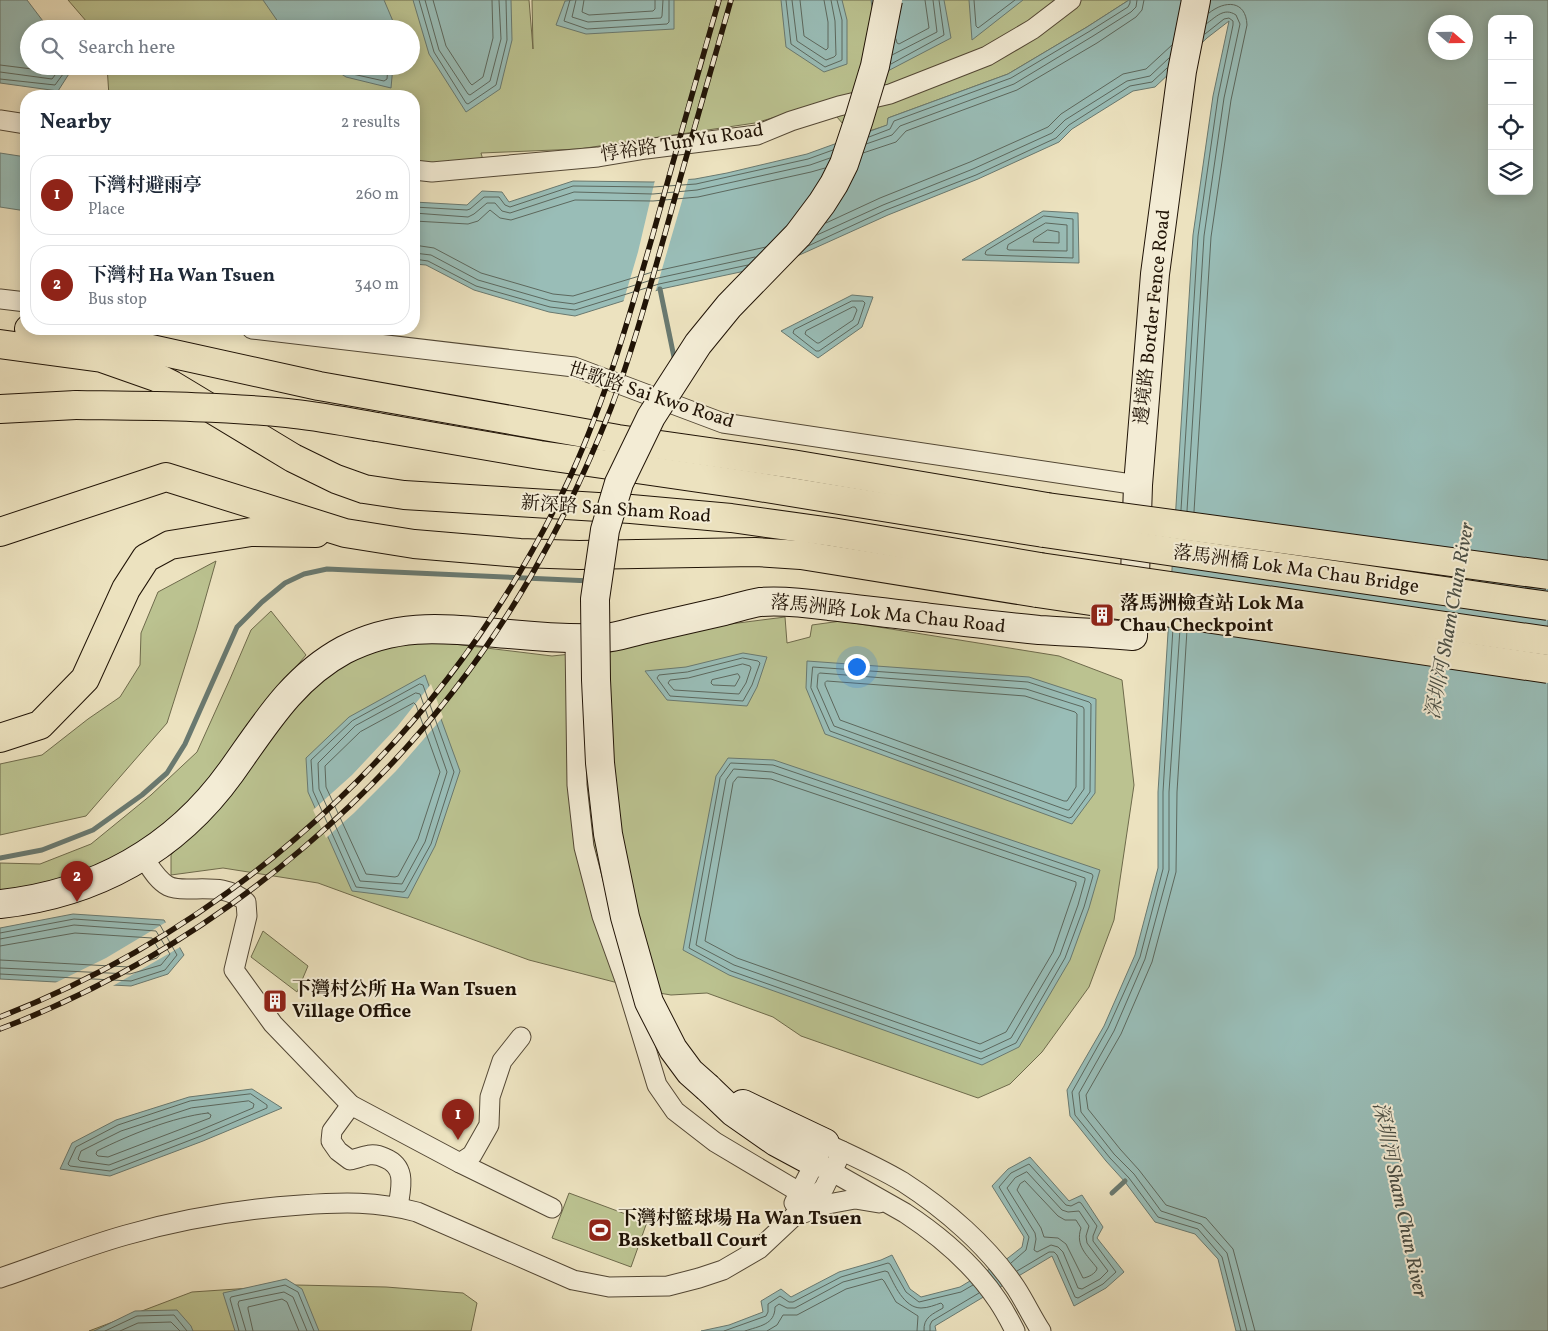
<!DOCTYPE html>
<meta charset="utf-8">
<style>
body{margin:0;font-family:Vollkorn,"Noto Serif SC",serif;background:#f6f6f7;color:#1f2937}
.controls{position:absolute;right:15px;top:15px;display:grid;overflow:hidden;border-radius:10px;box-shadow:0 2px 12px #0003}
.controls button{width:45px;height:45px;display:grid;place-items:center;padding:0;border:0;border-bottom:1px solid #e0e1e3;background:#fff;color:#1f2937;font:25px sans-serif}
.compass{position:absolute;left:1428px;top:15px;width:45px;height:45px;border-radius:50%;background:#fff;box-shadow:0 2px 12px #0003;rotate:110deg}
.you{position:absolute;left:856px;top:666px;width:18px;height:18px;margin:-12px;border:4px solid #fff;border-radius:50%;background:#1a73e8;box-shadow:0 0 0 8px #1a73e833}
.badge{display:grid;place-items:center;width:32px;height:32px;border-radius:50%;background:#8f2418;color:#fff;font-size:16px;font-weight:700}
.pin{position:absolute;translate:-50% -41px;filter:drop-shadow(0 1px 2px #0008)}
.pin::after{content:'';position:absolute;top:26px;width:18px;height:15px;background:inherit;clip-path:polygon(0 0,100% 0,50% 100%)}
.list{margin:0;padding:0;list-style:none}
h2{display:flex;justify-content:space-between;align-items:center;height:65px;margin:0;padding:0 20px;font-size:21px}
h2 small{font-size:16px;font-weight:400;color:#747a83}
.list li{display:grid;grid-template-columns:32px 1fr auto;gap:15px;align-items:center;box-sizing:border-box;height:80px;margin:0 10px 10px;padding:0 10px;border:1px solid #e0e1e3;border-radius:20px}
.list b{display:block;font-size:19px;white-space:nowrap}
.list p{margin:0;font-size:16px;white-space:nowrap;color:#747a83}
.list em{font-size:16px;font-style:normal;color:#747a83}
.icon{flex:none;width:28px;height:28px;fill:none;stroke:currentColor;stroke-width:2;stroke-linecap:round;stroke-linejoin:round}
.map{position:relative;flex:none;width:1548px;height:1331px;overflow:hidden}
.search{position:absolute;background:#fff;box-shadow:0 2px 12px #0003;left:20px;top:20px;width:400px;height:55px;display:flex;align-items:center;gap:12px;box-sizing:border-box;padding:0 18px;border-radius:28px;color:#747a83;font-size:19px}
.panel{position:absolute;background:#fff;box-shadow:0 2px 12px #0003;left:20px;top:90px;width:400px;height:245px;border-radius:20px}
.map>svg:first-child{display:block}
.green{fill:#bbc290;stroke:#6e6a4b}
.water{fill:#99bdb7;stroke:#697970;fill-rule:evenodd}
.pier{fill:#ece2bf}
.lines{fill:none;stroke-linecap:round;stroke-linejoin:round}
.shore{stroke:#5c685e;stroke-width:1}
.stream{stroke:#697970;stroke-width:5}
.street-casing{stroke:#534734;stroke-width:21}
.secondary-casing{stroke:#201306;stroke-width:30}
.primary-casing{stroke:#201306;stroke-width:30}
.street{stroke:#f3ecd5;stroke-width:19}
.secondary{stroke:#f3ecd5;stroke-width:28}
.primary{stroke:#ece2bf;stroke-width:28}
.rail-casing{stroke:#201306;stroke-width:5.5}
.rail{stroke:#f3ecd5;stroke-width:4;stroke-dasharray:11;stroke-linecap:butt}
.secondary-bridge-casing{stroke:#201306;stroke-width:30;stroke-linecap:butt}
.primary-bridge-casing{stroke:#201306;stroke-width:30;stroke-linecap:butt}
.secondary-bridge{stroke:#f3ecd5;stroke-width:28}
.primary-bridge{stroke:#ece2bf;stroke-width:28}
.labels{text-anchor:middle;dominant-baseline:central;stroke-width:4;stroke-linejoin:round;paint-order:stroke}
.street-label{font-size:19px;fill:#201306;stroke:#f3ecd5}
.poi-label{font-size:19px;font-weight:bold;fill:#201306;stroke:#f3ecd5;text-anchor:start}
.water-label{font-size:20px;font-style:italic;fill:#4a4e44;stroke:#f3ecd5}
</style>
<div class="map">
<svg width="1548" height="1331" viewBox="0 0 1548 1331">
<rect width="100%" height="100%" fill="#ece2bf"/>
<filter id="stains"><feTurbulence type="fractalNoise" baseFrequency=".004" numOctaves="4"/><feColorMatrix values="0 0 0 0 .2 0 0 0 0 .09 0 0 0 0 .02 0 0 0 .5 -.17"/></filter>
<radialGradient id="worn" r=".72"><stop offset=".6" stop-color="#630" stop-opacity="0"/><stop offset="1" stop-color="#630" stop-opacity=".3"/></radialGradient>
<g class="green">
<polygon points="68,0 529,0 533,49 532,0 1129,0 1087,27 1008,74 888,118 888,125 863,133 843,124 830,109 868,90 755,123 579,149 481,153 485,167 414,170 414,96 109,96 107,66 411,66 411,29 93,29"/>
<polygon points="216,561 197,628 167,723 86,816 0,835 0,764 42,755 88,719 120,697 140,665 141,633 158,592"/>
<polygon points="271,611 306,655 247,725 216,777 148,842 82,875 0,892 0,863 40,864 91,844 151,795 197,752 230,679 251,630"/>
<polygon points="785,617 787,643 810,637 812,625 841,621 1059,656 1122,680 1134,785 1114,920 1089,987 1042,1052 1010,1084 978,1098 801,1036 773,1017 707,993 671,995 653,992 529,960 318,883 223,868 171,875 171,855 230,788 299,691 360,649 429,641 552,656 619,649 699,628"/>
<polygon points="263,931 308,966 297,992 251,957"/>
<polygon points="569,1193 647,1222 631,1267 552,1238"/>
<polygon points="296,1285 386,1287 463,1293 477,1303 471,1331 89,1331 192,1292"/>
</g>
<g class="water">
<polygon points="0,0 27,0 49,29 29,29 29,66 74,66 58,91 0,83"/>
<polygon points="263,0 384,0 395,26 395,29 283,29"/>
<polygon points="413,0 511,0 512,40 500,89 466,112 429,54"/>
<polygon points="574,0 674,0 674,29 586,34 556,25 565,1"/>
<polygon points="781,0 842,0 847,20 847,64 824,72 786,47"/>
<polygon points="871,0 944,0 951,38 882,74"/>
<polygon points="969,0 1023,0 972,40"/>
<path d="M1129,0H1548V1331H1236L1218,1259L1195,1234L1155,1222L1125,1182L1106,1161L1070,1116L1067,1090L1104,1026L1135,955L1158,868V792L1193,235L1213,96L1229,21L1207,38L1155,87L1133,91L1072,129L1059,142L978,179L888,215L795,257L759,268L661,289L575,316L549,312L474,290L426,265L414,264V202L467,205L482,191L502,192L509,202L573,181L653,182L695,179L727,173L807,154L887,125L888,118L1008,74L1087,27ZM1492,19H1529V191H1492ZM1436,22H1466V52H1436Z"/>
<polygon points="329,66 393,66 391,88 346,77"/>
<polygon points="0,153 26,157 26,211 0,207"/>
<polygon points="1043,211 1078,213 1079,263 962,260"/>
<polygon points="852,295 873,297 862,327 818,358 781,331"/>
<polygon points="743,653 767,657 757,687 747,706 667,700 645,671 686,667"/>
<polygon points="807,661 1029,677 1096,699 1095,793 1072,824 825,734 806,688"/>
<polygon points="425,675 460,771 435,846 408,898 352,891 308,792 306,758 349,717"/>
<polygon points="728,758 774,760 1100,870 1089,908 1070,960 1019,1047 982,1065 729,975 683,950 716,776"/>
<polygon points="73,914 164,920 184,955 168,974 131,986 0,979 0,928"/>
<polygon points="252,1089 282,1108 203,1141 110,1176 60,1169 72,1143 116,1120 189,1097"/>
<polygon points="1030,1157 1069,1201 1082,1195 1103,1227 1097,1238 1124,1272 1106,1288 1074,1306 1052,1256 935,1326 936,1331 701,1331 729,1325 763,1312 761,1301 781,1289 791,1297 839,1272 881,1260 892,1255 910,1289 921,1297 960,1287 1008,1258 1022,1247 1024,1237 992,1186 1008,1169"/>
<polygon points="286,1279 302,1289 319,1331 235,1331 223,1293"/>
<polygon points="177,1310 191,1326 193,1331 94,1331 135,1311"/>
</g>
<g class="pier">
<polygon points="689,177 655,293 623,303 638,252 655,180"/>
<polygon points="431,684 443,717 396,771 354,813 326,838 313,810 352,775 397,727"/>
<polygon points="168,921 182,946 111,987 53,984 106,958"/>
</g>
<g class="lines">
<g class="shore">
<polyline points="419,0 434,52 466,103 468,104 496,85 507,40 506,0"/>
<polyline points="425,0 439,50 468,94 470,95 490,81 501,39 499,0"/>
<polyline points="433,0 446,46 470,83 472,85 483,77 493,38 492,0"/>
<polyline points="570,0 564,21 587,29 667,24 669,22 669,0"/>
<polyline points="576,0 572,17 588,22 661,18 662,16 663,0"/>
<polyline points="584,0 582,12 589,15 653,11 655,9 655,0"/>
<polyline points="786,0 791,44 825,67 840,61 842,60 842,20 837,0"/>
<polyline points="792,0 797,41 826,60 834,57 836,55 835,21 831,0"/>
<polyline points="800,0 804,36 826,50 828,48 828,22 824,0"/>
<polyline points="974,0 976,26 978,28 1015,0"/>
<polyline points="896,39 897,43 899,44 929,28 925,0"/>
<polyline points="892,55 937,32 933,0"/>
<polyline points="891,64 944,35 939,0"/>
<polyline points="0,65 48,71 53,66"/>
<polyline points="338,66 348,73 384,81 387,79 388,66"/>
<polyline points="0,72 52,79 62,66"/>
<polyline points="0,79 55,85 69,66"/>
<polyline points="869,137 890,129 894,121 1011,78 1090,31 1128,7 1130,3 1130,0"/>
<polyline points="866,144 892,135 900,126 1014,84 1093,36 1131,12 1136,7 1137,0"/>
<polyline points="863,153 896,142 906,131 1017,90 1097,43 1136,17 1142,10 1144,0"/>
<polyline points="414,207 467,210 470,209 484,197 499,197 505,205 510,207 573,186 653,187 696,184 808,159 833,150"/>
<polyline points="414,213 468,217 474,214 487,203 495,203 502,211 510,213 574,192 653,194 697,190 810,165 830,158"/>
<polygon points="1044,216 1073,219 1073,258 987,255 985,254 986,251"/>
<polyline points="414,221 468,224 478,221 490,210 500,218 511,220 575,200 653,201 698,197 811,172 825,168"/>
<polyline points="826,223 880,198 970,162 1048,127 1061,114 1123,74 1146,69 1172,45"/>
<polygon points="1046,223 1067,225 1067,251 1009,250 1007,249 1008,245"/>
<polygon points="1048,230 1059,232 1059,243 1033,242 1034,239"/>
<polyline points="817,235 883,205 973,169 1052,133 1065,120 1127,81 1150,76 1169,58"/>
<polyline points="414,245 434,248 481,273 553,294 573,296 656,271 766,247"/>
<polyline points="808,246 886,210 976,175 1056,138 1069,125 1130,86 1152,82 1167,68"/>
<polyline points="414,253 431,255 478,280 551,301 574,304 658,278 755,257"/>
<polyline points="414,259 428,261 476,286 550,307 575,310 659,284 748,265"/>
<polygon points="852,301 863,301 865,303 858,324 819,351 816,351 793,333 794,330"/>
<polygon points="853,307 855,307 857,310 853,320 819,343 817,343 805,334 806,331"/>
<polyline points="1181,510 1198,236 1218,97 1233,25 1233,21 1229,18 1224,19 1205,34"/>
<path d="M1187,511L1204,236L1224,98L1240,24L1236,15C1224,7 1216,17 1206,24"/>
<path d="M1194,512L1211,237L1231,100L1247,25C1246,0 1225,0 1209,13"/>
<polyline points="1173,628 1163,792 1163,869 1140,957 1108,1028 1072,1092 1075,1115 1110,1158 1129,1178 1158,1217 1198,1229 1222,1257 1241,1331"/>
<polyline points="1180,629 1169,792 1169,870 1145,959 1114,1031 1079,1093 1081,1112 1114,1154 1134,1174 1161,1211 1201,1224 1227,1253 1247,1331"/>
<polyline points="1187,630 1177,792 1176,872 1152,962 1121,1034 1086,1095 1088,1109 1120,1149 1139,1170 1166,1205 1206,1218 1233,1249 1255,1331"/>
<polygon points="743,658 758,661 760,663 752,685 743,701 670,696 657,678 659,675 687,672"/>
<polygon points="743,664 750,666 751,668 746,683 739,694 674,690 668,683 670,680 688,678"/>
<polygon points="813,667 1028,682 1089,702 1091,704 1090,792 1072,817 1069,818 830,731 811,688"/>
<polygon points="820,673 1026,689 1083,707 1084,709 1084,789 1069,810 1067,810 834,726 817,687 818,675"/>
<polygon points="738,674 740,677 735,686 713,685 711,683 712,680"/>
<polygon points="827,681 1025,696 1075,712 1077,714 1076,787 1067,801 1064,801 840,720 825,685 825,683"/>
<polygon points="420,684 423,685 454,772 431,844 405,891 403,892 356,887 313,791 311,760 352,721"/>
<polygon points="416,693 420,694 447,772 425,842 402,884 360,881 319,789 318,763 355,726"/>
<polygon points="414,703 416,705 440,772 418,839 398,876 395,877 366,874 326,787 325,766 360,732"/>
<polygon points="731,763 773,765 1092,874 1093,876 1084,907 1065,958 1016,1043 981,1059 731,971 689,948 720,778"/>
<polygon points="734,769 772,772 1085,878 1085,880 1078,905 1060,955 1011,1038 981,1052 734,965 696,945 726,780"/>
<polygon points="738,777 771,779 1076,882 1076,885 1053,952 1006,1032 980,1044 737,958 705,941 733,783"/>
<polyline points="0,933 74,919 160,925 177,955 165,970 131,981 0,974"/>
<polyline points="0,939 74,925 156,931 170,954 161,965 130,974 0,968"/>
<polyline points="0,946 75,933 152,938 161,953 157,958 129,967 0,960"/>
<polygon points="251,1094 267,1105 267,1108 201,1136 110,1171 70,1166 68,1164 76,1147 118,1125 190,1101"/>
<polygon points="249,1101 254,1104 253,1108 198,1131 109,1165 80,1161 78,1159 81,1151 121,1131 191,1108"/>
<path d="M208,1113L211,1115L210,1118L108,1157L98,1156L96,1154L97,1151C129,1135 173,1117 208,1113Z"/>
<polygon points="1027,1172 1062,1210 1068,1212 1079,1211 1089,1226 1086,1236 1087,1243 1108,1271 1100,1279 1082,1289 1078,1288 1063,1252 1058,1247 1051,1245 1037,1252 1034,1250 1036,1239 1035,1233 1007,1188 1015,1178"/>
<path d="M1025,1181L1058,1216L1065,1220H1076L1081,1228C1075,1246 1087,1255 1097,1268C1097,1273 1087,1278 1083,1278L1066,1244L1058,1238L1044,1237L1041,1228L1017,1190L1020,1184Z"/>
<polyline points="1011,1263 1026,1250 1029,1237 999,1187 1011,1173 1029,1164 1066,1205 1071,1206 1079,1202 1081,1203 1097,1226 1093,1236 1093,1241 1116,1272 1103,1284 1078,1298 1075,1297 1057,1255 1054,1252 1049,1252 1017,1271"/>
<polyline points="105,1331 137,1316 174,1315 187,1331"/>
<polyline points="120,1331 138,1323 171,1322 180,1331"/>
<polyline points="239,1331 230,1299 231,1297 285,1285 298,1292 314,1331"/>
<polyline points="246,1331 238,1304 239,1301 284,1292 293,1297 307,1331"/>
<polyline points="253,1331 248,1309 248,1307 282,1299 287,1302 299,1331"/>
<polyline points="724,1331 766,1316 768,1312 768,1304 780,1296 789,1302 793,1302 841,1277 888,1263 890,1264 906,1292 919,1302 961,1292 973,1285"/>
<path d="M745,1331C759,1326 775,1325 775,1307L779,1304L787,1308H795L843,1282L885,1271L888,1272C894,1284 904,1308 921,1308C928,1308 935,1305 941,1303L943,1305V1308C933,1314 923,1317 924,1331"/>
<polyline points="767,1331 777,1325 783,1315 797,1315 846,1289 882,1279 884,1281 896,1302 918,1316 917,1331"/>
<polyline points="930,1331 930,1325 932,1321 979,1293"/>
</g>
<g class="stream">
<polyline points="660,289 675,362"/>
<polyline points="0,858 42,850 93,830 142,795 167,773 185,744 237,627 262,602 285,583 304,574 327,569 591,581"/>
<polyline points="1112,1193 1125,1181"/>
</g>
<g class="street-casing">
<g id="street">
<polyline points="0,120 26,124"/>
<polyline points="414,170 432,172 598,157 646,149 757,135 791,121 839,106 890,94 987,56 1033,29 1071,0"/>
<polyline points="0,299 26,302"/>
<polyline points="252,329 574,367 723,423 1138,485"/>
<polyline points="575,639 577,785 584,847 602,916 625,980 657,1085 675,1111 715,1142 799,1192"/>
<path d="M143,857C150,867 157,880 168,886C174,889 181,889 187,889C210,889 228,886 246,902L247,916L234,970L273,1024L351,1105L460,1163L552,1208"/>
<path d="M351,1105L332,1131L331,1141L338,1151L350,1160C356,1159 363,1156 369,1155C374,1154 381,1156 385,1158C407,1167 401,1187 398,1207"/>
<polyline points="460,1163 472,1155 489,1125 490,1097 502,1061 521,1037"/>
<path d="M822,1166L905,1213C940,1236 974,1265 998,1301C1004,1310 1010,1321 1015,1331"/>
<path d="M794,1203L825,1143C851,1155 878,1167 903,1182C945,1209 988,1246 1016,1288C1025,1302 1032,1317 1041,1331"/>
<polyline points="801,1214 828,1204 855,1199 879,1203"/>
<path d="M0,1278C42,1264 83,1247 126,1235C182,1219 242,1209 301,1205C342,1202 377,1201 417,1212L573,1280L609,1287L668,1286L699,1278L723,1270L759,1249L824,1188L842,1151"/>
</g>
</g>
<g class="secondary-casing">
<g id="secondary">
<path d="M0,904C95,894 175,850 231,772C264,726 292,678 344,650C400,621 448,629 509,634C540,637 571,639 602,638C616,638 631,632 645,629C671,623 697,617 724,611C736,608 748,604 760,602C782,600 807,603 829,606C858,609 886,613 915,616C957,621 998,626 1039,630C1071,632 1102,633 1133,636L1138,485L1155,274L1182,71L1196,0"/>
<polyline points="708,1088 733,1112 776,1142 815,1163"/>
<polyline points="743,1104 825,1143"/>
</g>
</g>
<g class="primary-casing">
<g id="primary">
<polyline points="29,329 92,336 319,386 618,439 792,464 1047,507"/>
<polyline points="0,344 102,358 156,377 172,385 293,458 336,479 364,489 404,495 631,509 731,518 832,532 1040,567"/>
<polyline points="0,409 76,405"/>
<polyline points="377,427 540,455 747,485 1044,533"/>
<polyline points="0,532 166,477 345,533 414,544 520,553 579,555 755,552 801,555 1037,593"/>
<polyline points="0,738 40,725 85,679 126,589 146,558 170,545 251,532 316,533"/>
</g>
</g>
<use href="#street" class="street"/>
<use href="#secondary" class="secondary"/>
<use href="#primary" class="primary"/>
<g class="rail-casing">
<g id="rail">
<path d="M0,1017C251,919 458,719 571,475C607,396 631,311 655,227C676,151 697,76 719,0"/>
<path d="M0,1029C220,945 413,780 531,576C562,522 588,466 611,408C633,350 649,290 666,230C687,153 709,77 731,0"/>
</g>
</g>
<use href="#rail" class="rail"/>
<g class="secondary-bridge-casing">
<polyline id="secondary-bridge" points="708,1088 690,1072 673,1049 649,1002 625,917 608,834 600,763 596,680 595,599 605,530 619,483 651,417 698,344 729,306 798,235 822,203 834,184 844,164 859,119 875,66 888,0"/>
</g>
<g class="primary-bridge-casing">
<g id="primary-bridge">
<path d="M76,405C147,406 217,406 287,413C317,416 347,422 377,427"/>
<polyline points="1047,507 1548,575"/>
<polyline points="1044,533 1548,606"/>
<polyline points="1040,567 1548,641"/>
<polyline points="1037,593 1548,669"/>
</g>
</g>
<use href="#secondary-bridge" class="secondary-bridge"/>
<use href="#primary-bridge" class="primary-bridge"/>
</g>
<defs>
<g id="building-square" transform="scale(1.25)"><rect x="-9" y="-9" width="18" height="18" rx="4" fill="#8f2418" stroke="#f3ecd5"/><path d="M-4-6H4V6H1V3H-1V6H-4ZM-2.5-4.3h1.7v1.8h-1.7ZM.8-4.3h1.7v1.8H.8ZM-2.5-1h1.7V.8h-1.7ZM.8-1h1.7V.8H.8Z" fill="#fff"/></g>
<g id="stadium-square" transform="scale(1.25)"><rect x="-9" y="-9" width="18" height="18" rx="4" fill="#8f2418" stroke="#f3ecd5"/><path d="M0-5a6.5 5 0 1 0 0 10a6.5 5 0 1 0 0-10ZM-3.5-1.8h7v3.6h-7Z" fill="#fff"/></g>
</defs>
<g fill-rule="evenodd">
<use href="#building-square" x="1102" y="615"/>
<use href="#building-square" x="275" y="1001"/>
<use href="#stadium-square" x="600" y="1230"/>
</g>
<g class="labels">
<g class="street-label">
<text transform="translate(682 143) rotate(-9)">惇裕路 Tun Yu Road</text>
<text transform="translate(1153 317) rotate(-84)">邊境路 Border Fence Road</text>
<text transform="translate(651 396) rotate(18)">世歌路 Sai Kwo Road</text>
<text transform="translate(616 510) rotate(4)">新深路 San Sham Road</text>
<text transform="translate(1296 570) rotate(8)">落馬洲橋 Lok Ma Chau Bridge</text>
<text transform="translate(888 615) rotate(6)">落馬洲路 Lok Ma Chau Road</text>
</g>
<g class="poi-label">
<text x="1120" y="604">落馬洲檢查站 Lok Ma<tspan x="1120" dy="22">Chau Checkpoint</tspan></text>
<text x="292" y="990">下灣村公所 Ha Wan Tsuen<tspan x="292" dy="22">Village Office</tspan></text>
<text x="618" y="1219">下灣村籃球場 Ha Wan Tsuen<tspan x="618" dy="22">Basketball Court</tspan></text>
</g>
<g class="water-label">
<text transform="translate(1451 621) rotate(-80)">深圳河 Sham Chun River</text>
<text transform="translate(1399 1200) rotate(78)">深圳河 Sham Chun River</text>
</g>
</g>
<rect width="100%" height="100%" filter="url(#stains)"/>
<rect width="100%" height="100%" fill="url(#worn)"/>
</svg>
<div class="controls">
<button>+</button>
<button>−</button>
<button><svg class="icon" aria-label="locate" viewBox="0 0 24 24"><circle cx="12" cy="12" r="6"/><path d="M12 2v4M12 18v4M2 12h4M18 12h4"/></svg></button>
<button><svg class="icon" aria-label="layers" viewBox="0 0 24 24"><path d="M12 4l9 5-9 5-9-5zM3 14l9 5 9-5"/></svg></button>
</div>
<svg class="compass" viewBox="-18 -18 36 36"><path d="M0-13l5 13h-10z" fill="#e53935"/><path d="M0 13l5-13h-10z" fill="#747a83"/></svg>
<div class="you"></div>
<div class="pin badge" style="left:458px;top:1140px">1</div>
<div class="pin badge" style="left:77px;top:902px">2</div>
<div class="search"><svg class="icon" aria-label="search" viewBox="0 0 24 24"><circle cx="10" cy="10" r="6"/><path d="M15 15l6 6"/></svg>Search here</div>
<section class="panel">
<h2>Nearby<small>2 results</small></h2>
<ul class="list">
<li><span class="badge">1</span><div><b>下灣村避雨亭</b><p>Place</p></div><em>260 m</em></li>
<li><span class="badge">2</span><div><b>下灣村 Ha Wan Tsuen</b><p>Bus stop</p></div><em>340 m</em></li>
</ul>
</section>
</div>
